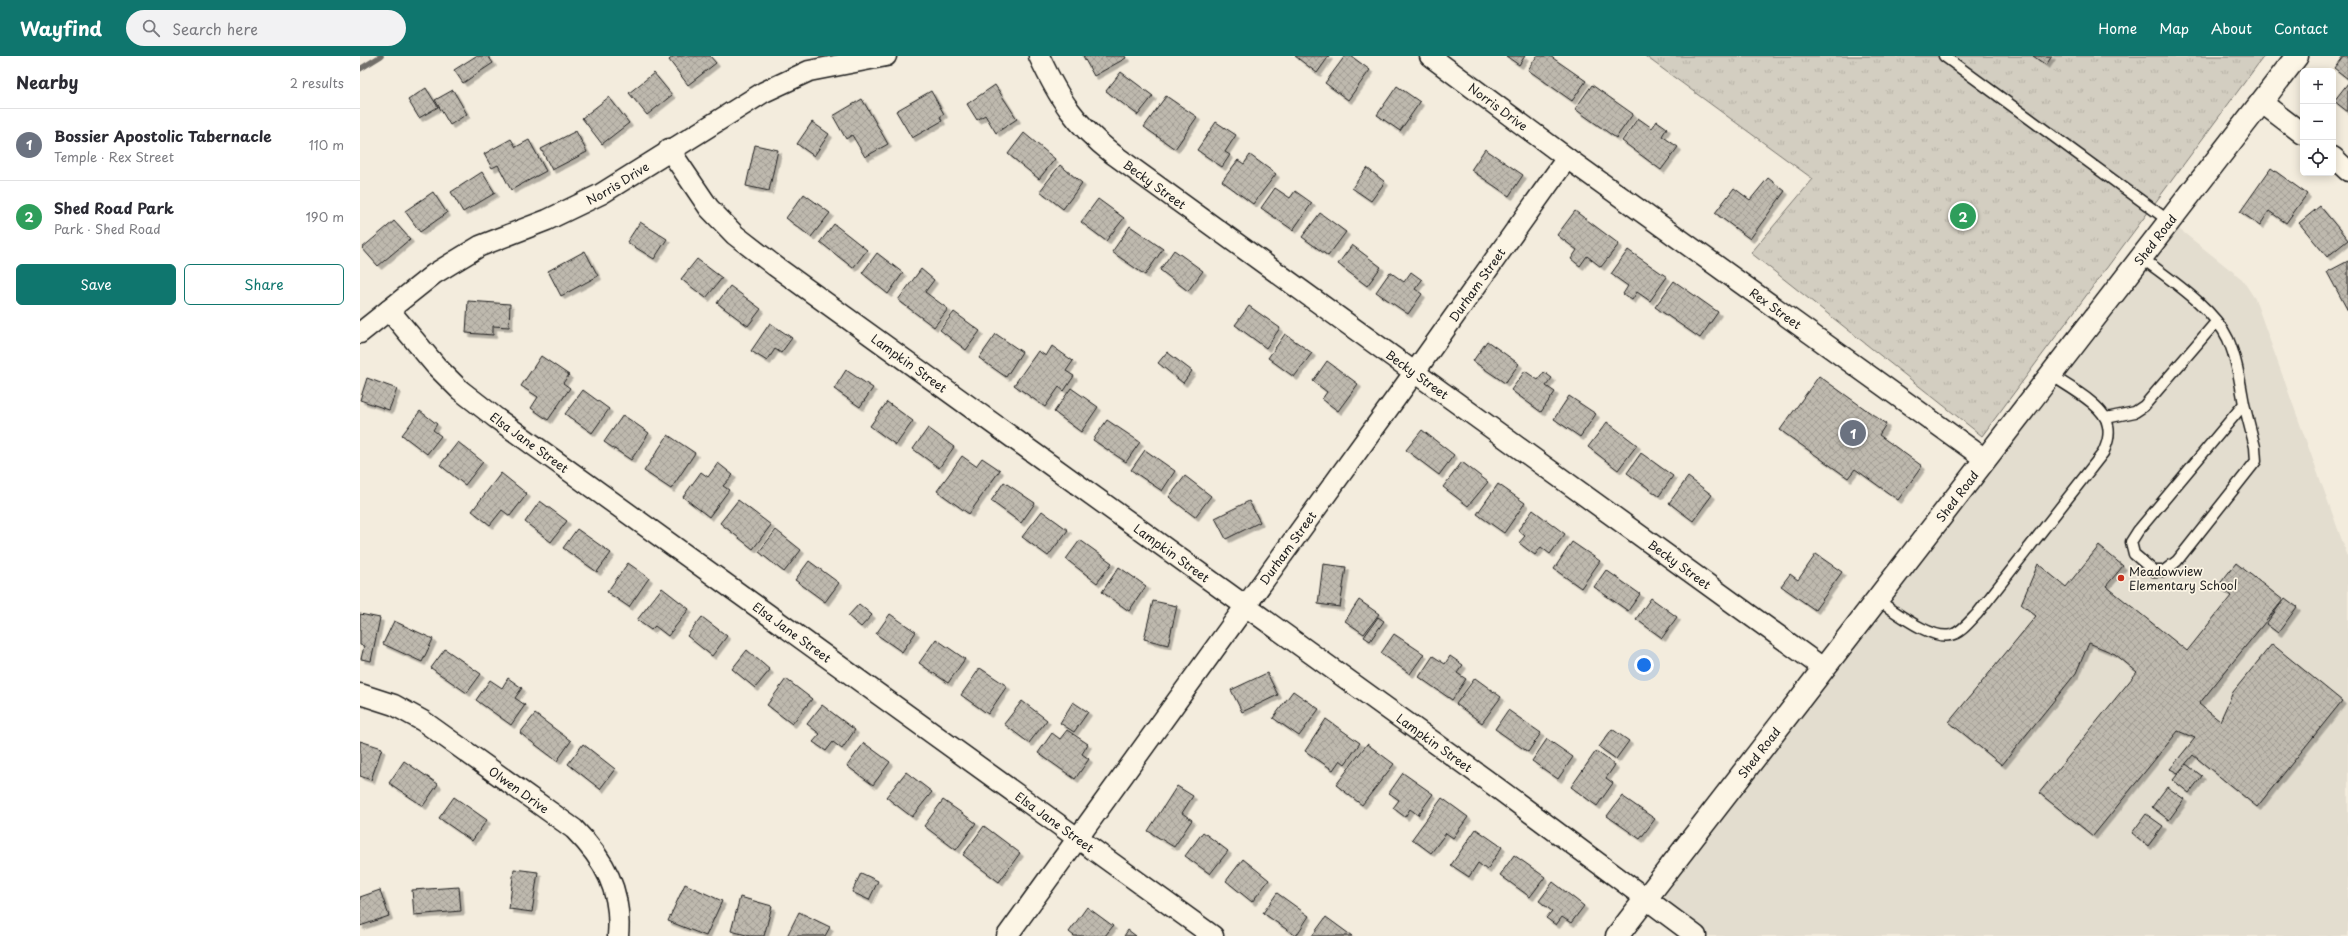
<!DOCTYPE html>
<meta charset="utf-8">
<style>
body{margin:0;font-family:"Playpen Sans",sans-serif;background:#f2f2f3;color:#2b2b33}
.controls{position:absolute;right:12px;top:12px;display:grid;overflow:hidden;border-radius:6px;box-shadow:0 2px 10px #0003}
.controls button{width:36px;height:36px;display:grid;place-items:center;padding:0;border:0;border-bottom:1px solid #e1e1e2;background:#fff;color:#2b2b33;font:20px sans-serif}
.you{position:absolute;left:1284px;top:609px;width:14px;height:14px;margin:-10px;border:3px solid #fff;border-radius:50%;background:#1a73e8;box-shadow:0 0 0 6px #1a73e833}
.badge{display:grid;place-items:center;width:26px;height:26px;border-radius:50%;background:#0f766e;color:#fff;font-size:13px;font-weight:700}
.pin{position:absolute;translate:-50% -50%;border:2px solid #fff;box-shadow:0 1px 4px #0006}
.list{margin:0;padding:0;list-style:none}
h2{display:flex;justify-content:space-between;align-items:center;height:52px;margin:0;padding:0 16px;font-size:17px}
h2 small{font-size:13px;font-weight:400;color:#7c7c81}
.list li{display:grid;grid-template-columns:26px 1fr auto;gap:12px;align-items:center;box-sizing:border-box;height:72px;padding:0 16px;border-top:1px solid #e1e1e2}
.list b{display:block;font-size:15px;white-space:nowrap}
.list p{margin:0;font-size:13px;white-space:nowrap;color:#7c7c81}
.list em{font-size:13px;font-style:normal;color:#7c7c81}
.actions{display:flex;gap:8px;padding:12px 16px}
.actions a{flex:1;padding:9px 0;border:1px solid #0f766e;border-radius:6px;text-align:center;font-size:14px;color:#0f766e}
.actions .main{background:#0f766e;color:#fff}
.icon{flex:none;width:22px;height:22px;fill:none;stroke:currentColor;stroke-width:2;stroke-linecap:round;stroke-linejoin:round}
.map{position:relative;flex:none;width:1988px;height:880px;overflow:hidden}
header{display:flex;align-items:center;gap:24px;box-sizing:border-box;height:56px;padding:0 20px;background:#0f766e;color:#fff}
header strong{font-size:19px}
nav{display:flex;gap:22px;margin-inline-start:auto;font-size:14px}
.search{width:280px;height:36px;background:#f2f2f3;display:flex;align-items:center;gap:10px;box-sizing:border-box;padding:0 14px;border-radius:22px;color:#7c7c81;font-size:15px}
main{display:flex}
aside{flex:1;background:#fff}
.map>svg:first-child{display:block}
.built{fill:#e3ddcf}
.park{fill:url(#park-tufts);stroke:#78756e}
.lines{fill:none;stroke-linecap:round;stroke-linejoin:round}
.stream{stroke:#716e68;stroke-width:5.5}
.building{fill:url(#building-cross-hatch);stroke:#1c1c1c;filter:url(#shadow)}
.lane-casing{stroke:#1c1c1c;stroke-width:13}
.street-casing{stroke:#1c1c1c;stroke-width:23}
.secondary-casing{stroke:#1c1c1c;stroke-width:25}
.lane{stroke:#fcf5e5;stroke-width:10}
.street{stroke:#fcf5e5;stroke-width:20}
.secondary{stroke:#fcf5e5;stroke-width:22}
.poi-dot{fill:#c8321e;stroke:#fcf5e5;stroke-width:1.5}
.labels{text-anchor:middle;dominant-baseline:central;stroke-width:3.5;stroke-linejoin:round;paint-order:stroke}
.street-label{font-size:12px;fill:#1c1c1c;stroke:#fcf5e5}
.poi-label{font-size:12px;fill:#1c1c1c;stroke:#fcf5e5;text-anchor:start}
</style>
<header>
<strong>Wayfind</strong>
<div class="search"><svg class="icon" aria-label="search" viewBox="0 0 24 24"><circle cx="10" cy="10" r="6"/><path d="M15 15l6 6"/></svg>Search here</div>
<nav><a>Home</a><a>Map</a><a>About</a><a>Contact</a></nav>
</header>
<main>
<aside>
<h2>Nearby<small>2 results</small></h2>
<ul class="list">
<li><span class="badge" style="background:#6b7280">1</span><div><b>Bossier Apostolic Tabernacle</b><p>Temple · Rex Street</p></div><em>110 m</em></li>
<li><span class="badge" style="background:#2e9e5b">2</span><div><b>Shed Road Park</b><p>Park · Shed Road</p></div><em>190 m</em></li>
</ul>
<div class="actions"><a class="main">Save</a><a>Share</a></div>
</aside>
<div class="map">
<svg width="1988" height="880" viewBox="0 0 1988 880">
<defs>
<pattern id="park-tufts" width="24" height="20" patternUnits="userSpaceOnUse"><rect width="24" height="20" fill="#d3cec1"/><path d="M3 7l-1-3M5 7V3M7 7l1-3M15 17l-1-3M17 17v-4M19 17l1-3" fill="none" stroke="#b5b0a5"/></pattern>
<pattern id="building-cross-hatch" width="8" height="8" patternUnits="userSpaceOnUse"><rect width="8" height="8" fill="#beb9ae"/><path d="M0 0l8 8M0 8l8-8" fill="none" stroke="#a39e95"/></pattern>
<filter id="shadow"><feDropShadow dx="3.5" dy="3.5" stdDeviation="0" flood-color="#0004"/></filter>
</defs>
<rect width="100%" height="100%" fill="#f3ecdd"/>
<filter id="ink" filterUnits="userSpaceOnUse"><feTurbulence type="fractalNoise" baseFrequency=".025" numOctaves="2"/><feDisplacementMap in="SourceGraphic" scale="8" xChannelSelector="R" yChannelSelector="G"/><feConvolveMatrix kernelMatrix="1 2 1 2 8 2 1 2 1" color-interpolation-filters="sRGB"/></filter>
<g filter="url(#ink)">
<polygon class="built" points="1809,165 1882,223 1895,243 1988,501 1988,880 1336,880 1287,842"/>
<polygon class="park" points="1285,0 1904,0 1622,380 1391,197 1453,123"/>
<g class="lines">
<polyline class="stream" points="0,13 21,0"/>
</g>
<g class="building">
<polygon points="116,0 128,0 133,7 103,27 94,14"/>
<polygon points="314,0 350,0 356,7 328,29 309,4"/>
<polygon points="723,0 765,0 766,2 734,20"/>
<polygon points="935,0 969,0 957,17"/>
<polygon points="985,0 991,0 1010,14 988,44 965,27"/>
<polygon points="1146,0 1165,0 1159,9"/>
<polygon points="1177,0 1190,0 1226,25 1212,45 1168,14"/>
<polygon points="1673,0 1692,0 1686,9"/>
<polygon points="1983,0 1988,0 1988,23 1974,12"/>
<polygon points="761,16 793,40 778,59 746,35"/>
<polygon points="294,17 312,39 287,59 269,37"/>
<polygon points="1988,27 1988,56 1974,45"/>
<polygon points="635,29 657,63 636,77 625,59 617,64 607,48"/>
<polygon points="1232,29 1273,58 1256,82 1215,53"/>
<polygon points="1037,30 1060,46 1040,75 1017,59"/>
<polygon points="66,32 78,51 59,62 48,44"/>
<polygon points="93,34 107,58 90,69 75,44"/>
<polygon points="571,35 584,58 580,61 582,65 552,82 536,55"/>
<polygon points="806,40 837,61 815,93 784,71"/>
<polygon points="249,41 269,67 242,88 222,62"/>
<polygon points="502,43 528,88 505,101 492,79 486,83 473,60"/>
<polygon points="1278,62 1292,72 1297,65 1307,72 1302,80 1318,91 1301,114 1262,85"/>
<polygon points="452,66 469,78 454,100 437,88"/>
<polygon points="856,66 876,79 865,96 870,99 862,111 837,94"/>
<polygon points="216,75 227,96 192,114 181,93"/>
<polygon points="664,77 695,103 679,123 648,98"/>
<polygon points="151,83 156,91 169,84 186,115 151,134 138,109 132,112 124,98"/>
<polygon points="395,89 418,94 409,135 386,130"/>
<polygon points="1125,93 1163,119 1149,140 1111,114"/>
<polygon points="890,99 916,118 893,148 862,125 878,104 884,108"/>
<polygon points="700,109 722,127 703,153 680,135"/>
<polygon points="1007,112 1025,126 1011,145 992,132"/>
<polygon points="1911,112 1947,138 1926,167 1909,155 1900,169 1880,156"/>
<polygon points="122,116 135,137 103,156 91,136"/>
<polygon points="1408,122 1425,135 1390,183 1355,157 1374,132 1390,144"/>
<polygon points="915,132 930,142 935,135 952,147 933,174 901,152"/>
<polygon points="73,136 87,157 60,176 45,155"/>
<polygon points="444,138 470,157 451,181 426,162"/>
<polygon points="738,143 764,162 746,185 721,166"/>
<polygon points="1960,150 1988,184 1967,201 1939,167"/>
<polygon points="1215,155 1259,188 1241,211 1227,200 1220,210 1211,203 1217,194 1197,179"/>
<polygon points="960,157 986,176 968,200 942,181"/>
<polygon points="34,165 50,183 18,210 2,192"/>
<polygon points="280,166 307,183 294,203 267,186"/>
<polygon points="474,168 507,194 493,212 460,186"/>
<polygon points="770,170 803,193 785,219 752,196"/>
<polygon points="992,189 1021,211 1007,230 978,208"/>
<polygon points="814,194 843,215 828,235 800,214"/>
<polygon points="1268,194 1307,221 1290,245 1277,236 1272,244 1263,238 1268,230 1251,218"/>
<polygon points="225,195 238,220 201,240 188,215"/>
<polygon points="517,197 543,217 528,238 502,217"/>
<polygon points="337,203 362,222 346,242 321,223"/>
<polygon points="1988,205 1988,255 1967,216"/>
<polygon points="561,213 574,224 565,236 588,253 574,271 538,244"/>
<polygon points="1030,216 1044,226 1051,216 1062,224 1055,233 1062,238 1048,258 1016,236"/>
<polygon points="1314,225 1358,256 1340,282 1295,251"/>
<polygon points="370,230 401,253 388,270 357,247"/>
<polygon points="108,245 150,248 149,271 133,270 133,279 106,277"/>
<polygon points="889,250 920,272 906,292 875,269"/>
<polygon points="594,256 620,275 606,294 580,274"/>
<polygon points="410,267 432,282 421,297 415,293 407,305 391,295"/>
<polygon points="636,278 662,296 646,321 619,302"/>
<polygon points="925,278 952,297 934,321 908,302"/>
<polygon points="1127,285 1159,308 1145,327 1113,305"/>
<polygon points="692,290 713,305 706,315 714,320 704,335 699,331 685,351 654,329 678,295 686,300"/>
<polygon points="807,296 832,315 823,327 798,307"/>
<polygon points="181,300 209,319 203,327 210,332 188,364 171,352 178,341 161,330"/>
<polygon points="967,305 998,328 978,355 962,343 967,336 953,325"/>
<polygon points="486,314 513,332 500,351 474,333"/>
<polygon points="1165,315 1178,324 1184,316 1192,322 1186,330 1195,336 1181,356 1151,334"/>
<polygon points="1459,320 1526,368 1519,379 1562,410 1538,444 1495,413 1488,422 1420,374"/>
<polygon points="7,322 37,333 29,354 0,344"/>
<polygon points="711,332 738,351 721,376 694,356"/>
<polygon points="223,334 249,353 232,377 205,358"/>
<polygon points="1209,340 1236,358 1220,381 1194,363"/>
<polygon points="527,346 553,365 536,389 510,370"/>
<polygon points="60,355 77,368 73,374 81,380 67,398 42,379"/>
<polygon points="263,359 289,377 271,404 244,386"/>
<polygon points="747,364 780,386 766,406 733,384"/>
<polygon points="1247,366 1277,389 1258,414 1228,391"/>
<polygon points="568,372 594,391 579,412 553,393"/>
<polygon points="1062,374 1094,399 1079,419 1046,394"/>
<polygon points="308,379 335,397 311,433 284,415"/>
<polygon points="98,386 123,406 105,429 80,409"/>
<polygon points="785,394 815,415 802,435 771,414"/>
<polygon points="1281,397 1313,420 1299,440 1267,417"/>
<polygon points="602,400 616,410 622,402 640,414 609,458 577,435"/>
<polygon points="1102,406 1128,426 1108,450 1083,431"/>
<polygon points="358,407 373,419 363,430 369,434 349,461 323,441 341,416 348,421"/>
<polygon points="141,417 167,438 150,460 142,454 130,469 112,455"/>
<polygon points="825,420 851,440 835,461 809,441"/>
<polygon points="1328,421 1352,439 1333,465 1309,447"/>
<polygon points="644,426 675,447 661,467 631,445"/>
<polygon points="1138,428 1165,447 1144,477 1117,458"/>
<polygon points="378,444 411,469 393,493 360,467"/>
<polygon points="180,445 207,465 191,486 165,466"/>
<polygon points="889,445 900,466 866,483 855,462"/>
<polygon points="1173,454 1205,478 1190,498 1181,491 1175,499 1159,487 1165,480 1158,474"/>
<polygon points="682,455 708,474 688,500 662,481"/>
<polygon points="217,473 251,497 237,516 203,492"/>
<polygon points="416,474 441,494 424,516 399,496"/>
<polygon points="720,484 752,507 737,527 706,503"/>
<polygon points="1212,486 1240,505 1221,532 1194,513"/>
<polygon points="1739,490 1763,510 1746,530 1827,595 1871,540 1858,530 1876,507 1923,544 1839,648 1860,665 1873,636 1912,588 1982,645 1897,751 1833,699 1818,717 1810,713 1835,682 1818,675 1733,780 1679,737 1777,616 1755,598 1729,587 1716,617 1642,709 1589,666 1676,560 1661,548 1678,508 1706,531"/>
<polygon points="1456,498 1482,516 1455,554 1421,530 1430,518 1438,524"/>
<polygon points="449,505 479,527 465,546 435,524"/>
<polygon points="268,507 289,522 269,551 247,536"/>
<polygon points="963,508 986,511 980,551 958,548"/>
<polygon points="759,511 786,530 769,555 742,536"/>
<polygon points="1246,514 1280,538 1268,555 1234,531"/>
<polygon points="302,532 329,553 308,580 295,570 291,574 277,564"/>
<polygon points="1291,542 1317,561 1302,582 1276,563"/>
<polygon points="1925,542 1937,551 1918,577 1906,568"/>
<polygon points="999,544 1019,558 1004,578 985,565"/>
<polygon points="793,545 817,550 808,589 784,583"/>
<polygon points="499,548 512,559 501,571 488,560"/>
<polygon points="0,558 20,562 11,605 1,603 4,590 0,589"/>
<polygon points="530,558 556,576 542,596 516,578"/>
<polygon points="342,561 367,580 352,600 327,580"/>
<polygon points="1018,561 1024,565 1010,585 1004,581"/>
<polygon points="34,565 73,583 62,606 23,588"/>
<polygon points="1034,578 1064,598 1050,618 1021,597"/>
<polygon points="576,583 605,603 588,627 559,607"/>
<polygon points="85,593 121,618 107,637 71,612"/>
<polygon points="387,594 410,614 395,632 372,613"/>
<polygon points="1073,600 1085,608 1090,600 1103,609 1097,617 1106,623 1092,644 1059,621"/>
<polygon points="620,612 647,630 628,658 601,639"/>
<polygon points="907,617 918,639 882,656 871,634"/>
<polygon points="148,622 162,632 155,642 165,649 151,669 116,644 130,624 142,632"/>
<polygon points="1115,622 1141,641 1122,667 1096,648"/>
<polygon points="426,623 452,643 432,668 407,649"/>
<polygon points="933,635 959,653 939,680 913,662"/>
<polygon points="662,645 687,664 669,687 644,668"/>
<polygon points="713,646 728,656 714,676 700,667"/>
<polygon points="462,649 495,674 482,693 473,686 466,695 453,686 460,678 447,668"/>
<polygon points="1148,654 1181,677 1168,696 1135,673"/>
<polygon points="175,658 211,685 197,705 160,677"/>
<polygon points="966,663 1000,687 985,708 980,704 973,714 945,695"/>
<polygon points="1252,673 1269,685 1256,703 1239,691"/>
<polygon points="707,674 728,688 722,698 729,703 715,723 678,697 692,677 700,683"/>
<polygon points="1187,683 1213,701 1198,723 1172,705"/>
<polygon points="0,685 22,692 11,724 0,720"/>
<polygon points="504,687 530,706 513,729 487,710"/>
<polygon points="223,688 255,713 240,733 208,708"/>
<polygon points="1007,688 1034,708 1002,749 976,729"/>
<polygon points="1236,695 1255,709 1246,722 1253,727 1237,750 1211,731"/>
<polygon points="44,705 78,728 63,750 29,727"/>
<polygon points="1826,708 1842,720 1829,737 1813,724"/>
<polygon points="546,716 572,736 552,761 526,741"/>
<polygon points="1043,717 1073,738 1058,759 1050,753 1045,761 1033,752 1039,744 1029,737"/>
<polygon points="817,730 833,740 822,757 832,764 814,791 788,775"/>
<polygon points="1807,731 1824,743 1809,764 1792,751"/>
<polygon points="1262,740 1295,763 1280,783 1247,760"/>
<polygon points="94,741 127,764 112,785 79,762"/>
<polygon points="1082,742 1108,761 1093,782 1086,777 1071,797 1052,783"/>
<polygon points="583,744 616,767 596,794 564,770"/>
<polygon points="1786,758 1803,770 1788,790 1772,777"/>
<polygon points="624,770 660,797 639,826 603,799"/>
<polygon points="1116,773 1142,791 1127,814 1118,807 1109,821 1091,809"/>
<polygon points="843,776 868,795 850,818 825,800"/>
<polygon points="1154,799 1185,821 1170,841 1140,819"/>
<polygon points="883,803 909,824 892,846 866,825"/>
<polygon points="154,813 178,816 172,856 149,853"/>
<polygon points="501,817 518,825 509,844 492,836"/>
<polygon points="1193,826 1224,850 1211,867 1202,861 1196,869 1186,862 1192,855 1179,845"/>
<polygon points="325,828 362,845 346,880 308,865"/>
<polygon points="99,831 101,855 54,859 52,834"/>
<polygon points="20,834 29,860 0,870 0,841"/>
<polygon points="917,837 949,860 936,880 903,857"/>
<polygon points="380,841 412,850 404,880 390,880 371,875"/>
<polygon points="727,851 753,870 745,880 714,880 709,876"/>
<polygon points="439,856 470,871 465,880 427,880"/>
<polygon points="966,861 992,880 952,880"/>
<polygon points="768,874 776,880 764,880"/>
</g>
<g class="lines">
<g class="lane-casing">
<g id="lane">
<polyline points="1584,0 1809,165"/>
<path d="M1782,202C1809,223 1853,251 1868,283C1877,304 1880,326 1884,348L1778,475L1771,486L1774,498L1794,515H1804L1817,505L1896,405L1895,391L1884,348"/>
<polyline points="1746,362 1775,356 1784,350 1856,266"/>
<path d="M1517,544C1534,554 1570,584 1591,579C1601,577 1610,565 1617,558L1743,397C1747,388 1750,380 1748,370C1746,350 1707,330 1691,319"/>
</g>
</g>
<g class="street-casing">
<g id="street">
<path id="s1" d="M679,0C699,43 715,68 753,98L1463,612"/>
<path id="s2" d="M1070,0L1207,102L1625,403"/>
<polyline points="1901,46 1943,78"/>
<path id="s3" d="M309,93L349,152L375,179L415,210L1136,731L1336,880"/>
<polyline points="1973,101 1988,115"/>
<path id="s4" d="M29,254L76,310L100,334L136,362L853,880"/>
<path id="s5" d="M0,277L74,218L120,190L187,164L241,138L404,36L449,15L526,0"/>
<path id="s6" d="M0,638L34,649L63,665L214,773C245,804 262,835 258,880"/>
<path id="s7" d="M647,880L1054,317L1207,102"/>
</g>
</g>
<g class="secondary-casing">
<g id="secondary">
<path id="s8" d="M1257,880L1937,0"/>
</g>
</g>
<use href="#lane" class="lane"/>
<use href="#street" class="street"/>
<use href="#secondary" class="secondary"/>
</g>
</g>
<circle class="poi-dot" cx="1761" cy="522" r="4"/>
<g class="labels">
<g class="street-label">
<text stroke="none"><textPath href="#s2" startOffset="85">Norris Drive</textPath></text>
<text stroke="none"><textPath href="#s5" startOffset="300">Norris Drive</textPath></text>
<text stroke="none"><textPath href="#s1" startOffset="176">Becky Street</textPath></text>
<text stroke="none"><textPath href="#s8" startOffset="880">Shed Road</textPath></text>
<text stroke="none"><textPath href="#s7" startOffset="803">Durham Street</textPath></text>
<text stroke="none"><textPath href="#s2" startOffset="428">Rex Street</textPath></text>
<text stroke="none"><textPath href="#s3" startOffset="325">Lampkin Street</textPath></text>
<text stroke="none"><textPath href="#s1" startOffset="500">Becky Street</textPath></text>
<text stroke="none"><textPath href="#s4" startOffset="194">Elsa Jane Street</textPath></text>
<text stroke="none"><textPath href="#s8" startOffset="556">Shed Road</textPath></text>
<text stroke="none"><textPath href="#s7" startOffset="479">Durham Street</textPath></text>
<text stroke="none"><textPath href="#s3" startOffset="649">Lampkin Street</textPath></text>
<text stroke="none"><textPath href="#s1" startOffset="824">Becky Street</textPath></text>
<text stroke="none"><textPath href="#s4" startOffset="518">Elsa Jane Street</textPath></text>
<text stroke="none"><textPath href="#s3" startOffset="973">Lampkin Street</textPath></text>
<text stroke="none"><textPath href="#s8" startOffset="232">Shed Road</textPath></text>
<text stroke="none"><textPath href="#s6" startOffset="187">Olwen Drive</textPath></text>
<text stroke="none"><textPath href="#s4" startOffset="842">Elsa Jane Street</textPath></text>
</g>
<g class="poi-label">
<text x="1769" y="515">Meadowview<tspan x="1769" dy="14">Elementary School</tspan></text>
</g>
</g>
</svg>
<div class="controls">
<button>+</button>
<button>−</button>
<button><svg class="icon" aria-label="locate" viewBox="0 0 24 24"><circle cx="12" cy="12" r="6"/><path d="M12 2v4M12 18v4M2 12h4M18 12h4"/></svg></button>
</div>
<div class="you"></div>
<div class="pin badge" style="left:1493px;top:377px;background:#6b7280">1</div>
<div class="pin badge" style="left:1603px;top:160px;background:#2e9e5b">2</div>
</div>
</main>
